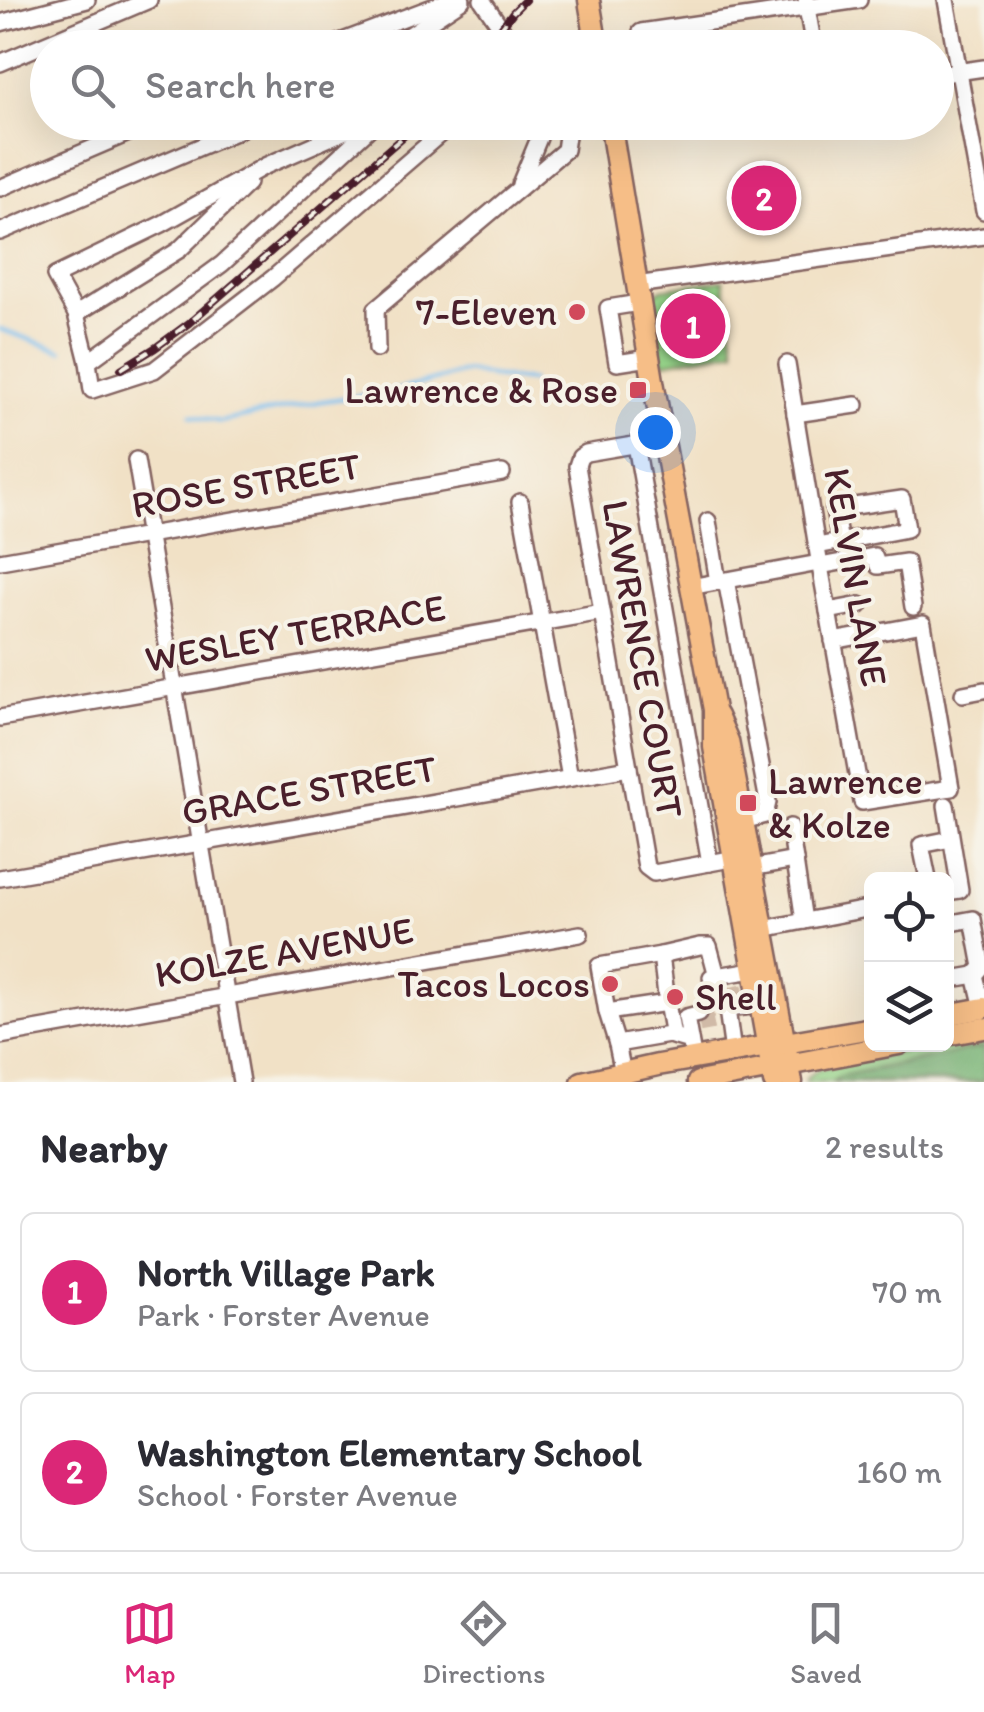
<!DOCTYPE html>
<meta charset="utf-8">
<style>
body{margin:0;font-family:Itim,sans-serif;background:#f2f2f3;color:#2b2b33}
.controls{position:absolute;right:30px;bottom:30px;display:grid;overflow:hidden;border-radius:15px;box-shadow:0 10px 40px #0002}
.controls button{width:90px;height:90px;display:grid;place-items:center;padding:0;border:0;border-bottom:2px solid #e1e1e2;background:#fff;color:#2b2b33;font:50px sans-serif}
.you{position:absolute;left:655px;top:432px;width:35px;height:35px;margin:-25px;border:8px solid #fff;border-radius:50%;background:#1a73e8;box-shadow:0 0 0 15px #1a73e833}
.badge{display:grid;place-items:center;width:65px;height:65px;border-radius:50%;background:#db2777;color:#fff;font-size:32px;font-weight:700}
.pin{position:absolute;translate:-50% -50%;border:5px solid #fff;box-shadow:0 2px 10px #0006}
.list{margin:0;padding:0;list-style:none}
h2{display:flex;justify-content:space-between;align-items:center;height:130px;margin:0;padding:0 40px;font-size:42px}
h2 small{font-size:32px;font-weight:400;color:#7c7c81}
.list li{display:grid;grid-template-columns:65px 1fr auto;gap:30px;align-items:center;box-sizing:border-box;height:160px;margin:0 20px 20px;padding:0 20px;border:2px solid #e1e1e2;border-radius:15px}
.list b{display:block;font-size:38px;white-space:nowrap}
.list p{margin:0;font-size:32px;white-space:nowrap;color:#7c7c81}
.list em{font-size:32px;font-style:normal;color:#7c7c81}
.icon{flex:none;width:55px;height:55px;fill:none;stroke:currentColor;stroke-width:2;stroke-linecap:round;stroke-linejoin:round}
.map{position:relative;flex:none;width:984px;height:1082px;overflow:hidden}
.search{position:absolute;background:#fff;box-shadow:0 10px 40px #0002;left:30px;right:30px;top:30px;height:110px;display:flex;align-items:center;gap:25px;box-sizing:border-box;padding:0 35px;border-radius:55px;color:#7c7c81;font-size:38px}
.sheet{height:490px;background:#fff}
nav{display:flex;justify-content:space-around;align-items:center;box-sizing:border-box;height:140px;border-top:2px solid #e1e1e2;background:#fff;font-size:28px;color:#7c7c81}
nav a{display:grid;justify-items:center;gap:5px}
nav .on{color:#db2777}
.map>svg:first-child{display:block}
.green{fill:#94d288;stroke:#6f785a;stroke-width:2.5}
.forest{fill:#77b474;stroke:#606a50;stroke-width:2.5}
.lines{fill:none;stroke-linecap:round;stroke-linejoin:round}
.stream{stroke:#7ac0f1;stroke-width:4}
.minor-tunnel{stroke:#d0baa7;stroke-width:15;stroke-dasharray:15 8;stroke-linecap:butt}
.minor-casing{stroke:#846361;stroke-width:20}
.major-casing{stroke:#846361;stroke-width:25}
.minor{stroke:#fff;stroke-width:15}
.major{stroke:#f6be87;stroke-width:20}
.rail-casing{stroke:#4a1f2b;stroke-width:8}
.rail{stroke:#f7f3e8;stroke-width:4;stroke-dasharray:11;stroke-linecap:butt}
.poi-dot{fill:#d1495b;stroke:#f7f3e8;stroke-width:4}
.labels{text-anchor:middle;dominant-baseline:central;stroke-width:8;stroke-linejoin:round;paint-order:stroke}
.poi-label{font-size:38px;fill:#4a1f2b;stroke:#f7f3e8;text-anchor:end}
.street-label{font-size:38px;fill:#4a1f2b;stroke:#f7f3e8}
</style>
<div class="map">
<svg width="984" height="1082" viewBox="0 0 984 1082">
<rect width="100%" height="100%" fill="#f7f3e8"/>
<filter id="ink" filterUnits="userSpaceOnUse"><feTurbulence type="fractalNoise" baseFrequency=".01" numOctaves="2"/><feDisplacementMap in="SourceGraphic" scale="20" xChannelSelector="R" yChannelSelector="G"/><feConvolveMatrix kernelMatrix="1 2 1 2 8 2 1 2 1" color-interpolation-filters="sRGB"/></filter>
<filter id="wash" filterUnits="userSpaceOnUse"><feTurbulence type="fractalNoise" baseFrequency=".0048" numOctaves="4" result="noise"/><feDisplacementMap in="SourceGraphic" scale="40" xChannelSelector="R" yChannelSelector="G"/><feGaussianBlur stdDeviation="2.25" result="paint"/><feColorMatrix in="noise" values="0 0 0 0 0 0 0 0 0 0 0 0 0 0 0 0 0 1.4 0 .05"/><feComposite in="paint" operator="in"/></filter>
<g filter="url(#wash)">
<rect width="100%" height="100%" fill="#f1e1c6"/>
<g class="green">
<polygon points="723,280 735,350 663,363 651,301 653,295 662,289"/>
<polygon points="984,1034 984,1082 805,1082 808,1076 819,1069 933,1045 946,1044"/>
</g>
<polygon class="forest" points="984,1047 984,1082 832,1082 841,1076"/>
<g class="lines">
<g class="stream">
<polyline points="0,329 62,351"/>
<polyline points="191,415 220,422 323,401 398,390 467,371 490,376 531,381"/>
</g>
</g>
</g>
<g filter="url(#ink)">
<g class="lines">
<g class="minor-tunnel">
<polyline points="735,986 738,1002"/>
<polyline points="723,988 726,1004"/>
<polyline points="698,1014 714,1011"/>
<polyline points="699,1025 715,1022"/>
</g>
<g class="minor-casing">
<g id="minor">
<polyline points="482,0 515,48"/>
<polyline points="946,0 984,211"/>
<polyline points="806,2 814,48"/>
<polyline points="0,23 87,0"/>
<polyline points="324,48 451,0"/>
<polyline points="390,48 462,0"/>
<polyline points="644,48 641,32 859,0"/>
<polyline points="0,63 149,0"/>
<polyline points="936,75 984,68"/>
<polyline points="366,122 265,166 162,224 55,276 76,314 88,362 92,390 154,370 273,278 447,128 443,122"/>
<polyline points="520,184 539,138 535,122"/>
<polyline points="0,188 154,122"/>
<polyline points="0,232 235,132 253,122"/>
<polyline points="636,285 984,236"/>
<polyline points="639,303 608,308 617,363 649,358"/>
<polyline points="76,314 179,250 248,183"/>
<polyline points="377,349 376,309 565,150 569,122"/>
<polyline points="88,362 222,264 373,125"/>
<polyline points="787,364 820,566 862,802 951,788 923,624 833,641"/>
<polyline points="795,414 856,405"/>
<polyline points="663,440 586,453 580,457 577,466 646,867 654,873 742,857"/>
<polyline points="636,445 710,863"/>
<polyline points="136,460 241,1082"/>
<polyline points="520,502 570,778"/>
<polyline points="708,521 718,582"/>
<polyline points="817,546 907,529 902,499 834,509 840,542"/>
<polyline points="0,561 502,473"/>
<polyline points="820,566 874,556 878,566 906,562 913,607"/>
<polyline points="726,580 768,802 765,815 743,821"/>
<polyline points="690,587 819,563"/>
<polyline points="828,611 860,605"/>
<polyline points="963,694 984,690"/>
<polyline points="0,718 602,612"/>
<polyline points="946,805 960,890 946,892"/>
<polyline points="790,827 804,921"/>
<polyline points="752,868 795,860"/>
<polyline points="0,878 629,768"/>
<polyline points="928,879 921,845 951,839"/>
<polyline points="946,924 973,919 982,967 975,975"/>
<polyline points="763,929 872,908"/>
<polyline points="946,980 975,975 983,1008"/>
<polyline points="714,990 711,977 753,970"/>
<polyline points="667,1003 661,955 700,946 709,946 717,976"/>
<polyline points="607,1012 599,966 661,955"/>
<polyline points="0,1036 580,934"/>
<polyline points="617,1044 607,1012 667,1003 673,1036"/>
<polyline points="692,1050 686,1017 698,1014"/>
<polyline points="733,1052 727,1009 760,1005"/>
<polyline points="623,1073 617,1044 669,1035 690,1041"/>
</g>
</g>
<g class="major-casing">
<g id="major">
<polyline points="589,0 597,48"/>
<polyline points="610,122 654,387 714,710 714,747 774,1082"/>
<polyline points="717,716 728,741 792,1082"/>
<polyline points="946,1015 984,1008"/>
<polyline points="946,1035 984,1028"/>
<polyline points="582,1082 658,1065 872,1028"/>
<polyline points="698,1082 899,1044"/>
</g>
</g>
<use href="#minor" class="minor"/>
<use href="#major" class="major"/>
<g class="rail-casing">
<g id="rail">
<polyline points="486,48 513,12 525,0"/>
<polyline points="121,369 155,348 189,323 420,122"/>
</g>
</g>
<use href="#rail" class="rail"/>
</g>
</g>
<g class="poi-dot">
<circle cx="577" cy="312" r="10"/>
<rect x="628" y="380" width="20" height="20" rx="5"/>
<rect x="738" y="793" width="20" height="20" rx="5"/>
<circle cx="610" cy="984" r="10"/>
<circle cx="675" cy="997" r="10"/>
</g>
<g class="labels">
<g class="poi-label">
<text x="557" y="312">7-Eleven</text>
<text x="618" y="390">Lawrence &amp; Rose</text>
<text x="768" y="781" text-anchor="start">Lawrence<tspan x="768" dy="44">&amp; Kolze</tspan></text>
<text x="590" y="984">Tacos Locos</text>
<text x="695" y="997" text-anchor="start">Shell</text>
</g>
<g class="street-label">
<text transform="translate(246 485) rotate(-10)">ROSE STREET</text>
<text transform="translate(856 577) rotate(80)">KELVIN LANE</text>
<text transform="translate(295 633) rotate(-10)">WESLEY TERRACE</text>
<text transform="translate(643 659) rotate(80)">LAWRENCE COURT</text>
<text transform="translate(309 790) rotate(-10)">GRACE STREET</text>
<text transform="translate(284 952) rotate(-10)">KOLZE AVENUE</text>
</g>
</g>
</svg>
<div class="controls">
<button><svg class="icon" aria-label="locate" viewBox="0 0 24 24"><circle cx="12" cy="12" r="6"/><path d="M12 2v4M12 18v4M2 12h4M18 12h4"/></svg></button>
<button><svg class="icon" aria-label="layers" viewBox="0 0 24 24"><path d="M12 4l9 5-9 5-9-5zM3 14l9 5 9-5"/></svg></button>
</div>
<div class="you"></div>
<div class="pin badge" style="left:693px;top:326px">1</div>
<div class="pin badge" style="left:764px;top:198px">2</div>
<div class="search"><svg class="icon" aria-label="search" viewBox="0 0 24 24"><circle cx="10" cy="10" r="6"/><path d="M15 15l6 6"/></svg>Search here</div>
</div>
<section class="sheet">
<h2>Nearby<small>2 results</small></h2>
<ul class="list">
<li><span class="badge">1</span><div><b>North Village Park</b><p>Park · Forster Avenue</p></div><em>70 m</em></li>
<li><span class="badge">2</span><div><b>Washington Elementary School</b><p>School · Forster Avenue</p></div><em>160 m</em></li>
</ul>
</section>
<nav>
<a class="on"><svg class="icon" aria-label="map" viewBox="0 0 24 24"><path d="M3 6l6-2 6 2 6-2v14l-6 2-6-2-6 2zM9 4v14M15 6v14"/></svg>Map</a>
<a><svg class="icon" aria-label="directions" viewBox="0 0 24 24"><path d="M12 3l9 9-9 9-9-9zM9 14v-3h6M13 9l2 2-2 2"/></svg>Directions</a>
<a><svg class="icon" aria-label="saved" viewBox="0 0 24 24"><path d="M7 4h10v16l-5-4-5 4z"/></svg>Saved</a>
</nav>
